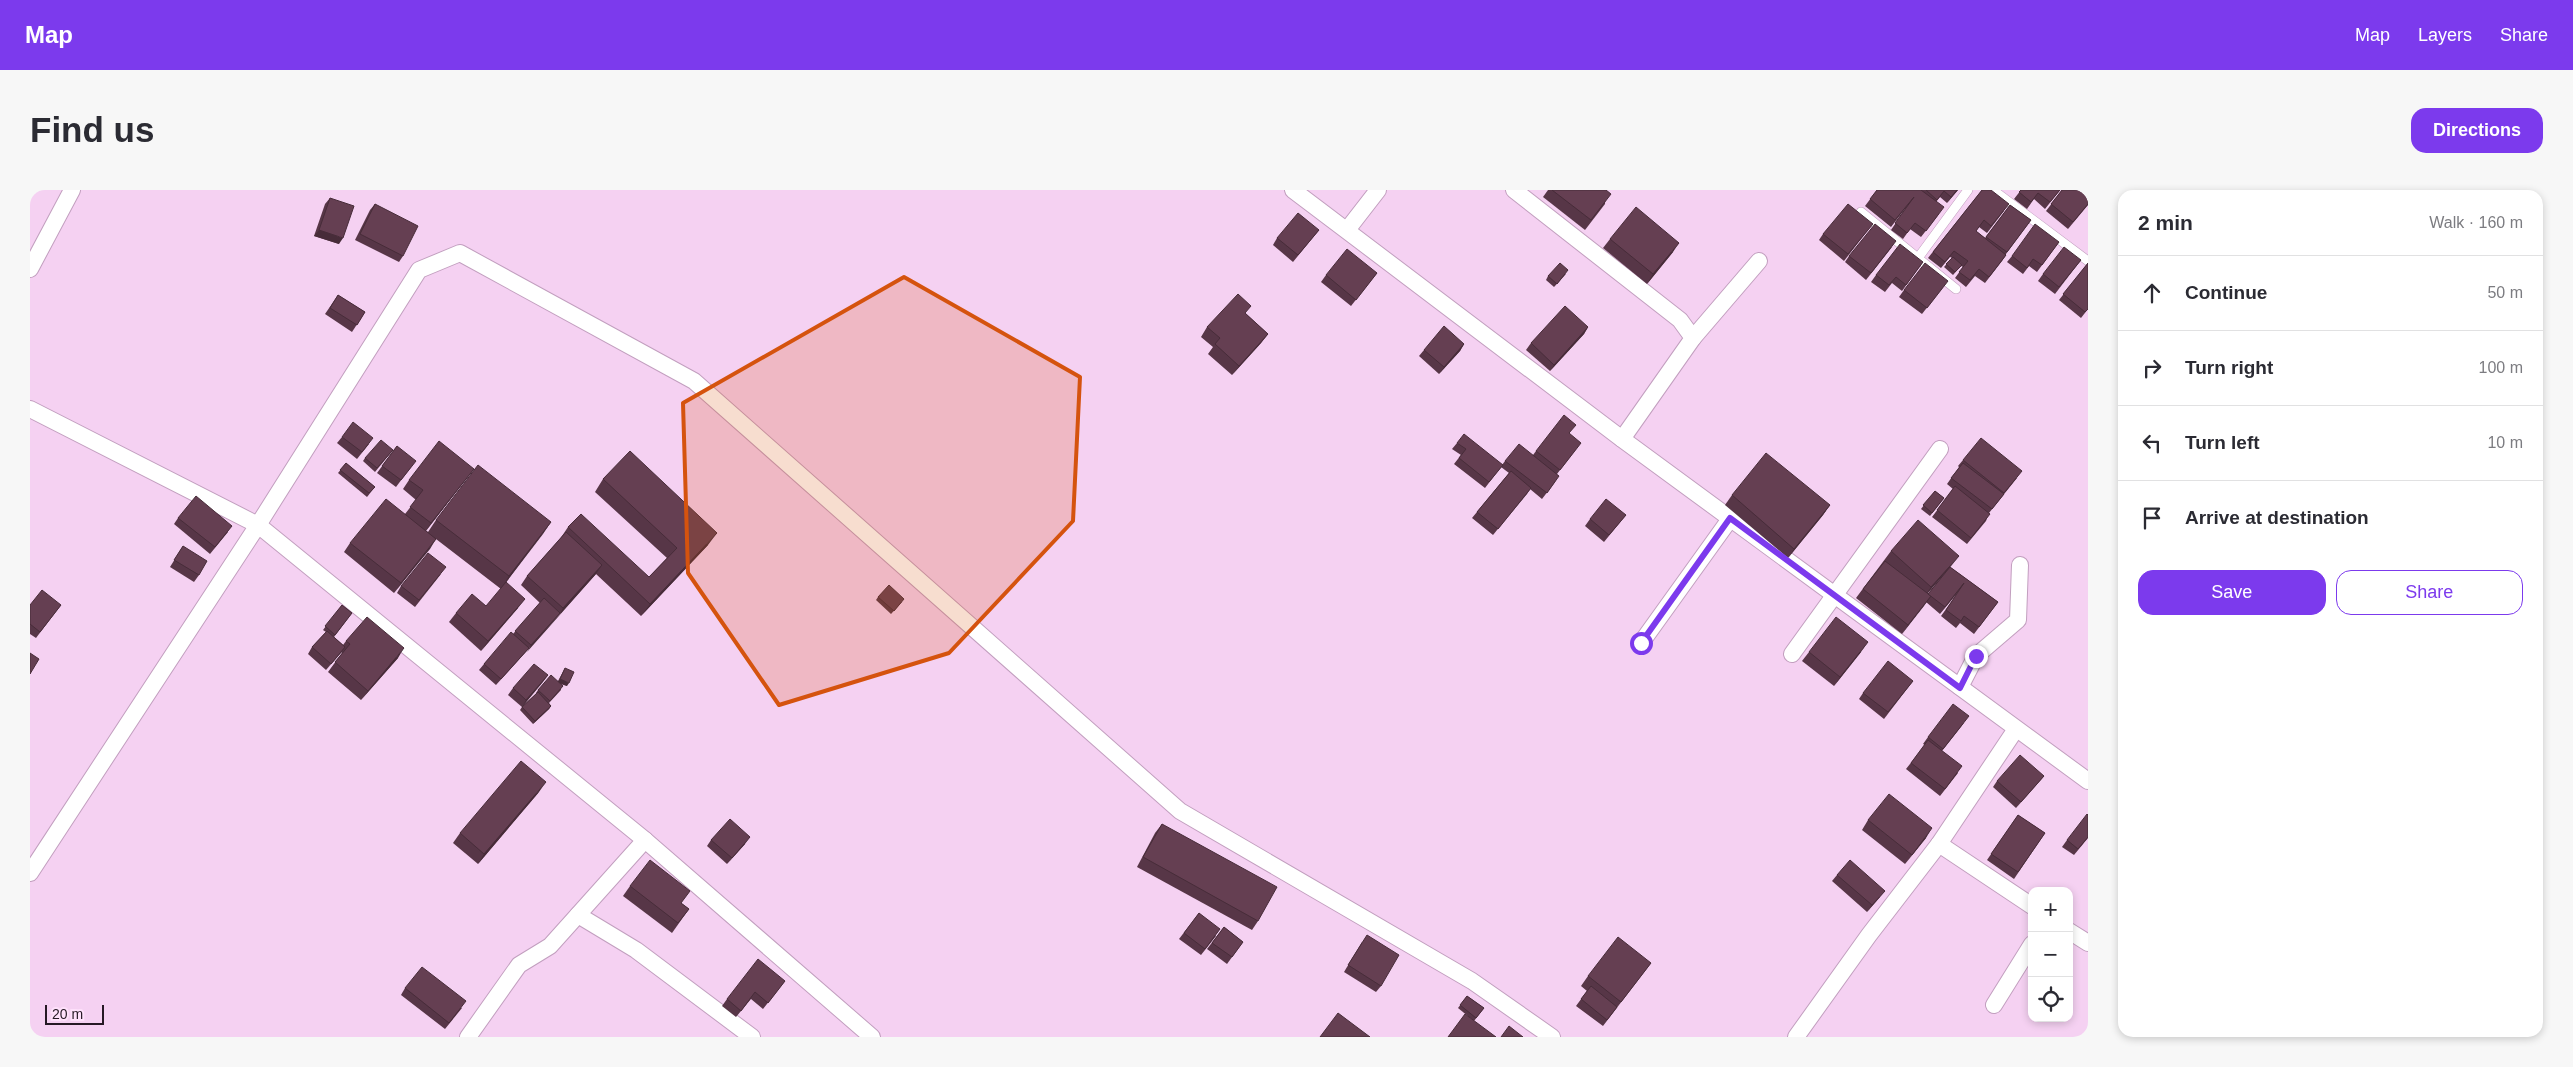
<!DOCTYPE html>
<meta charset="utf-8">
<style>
body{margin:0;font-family:Arial,sans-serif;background:#f7f7f7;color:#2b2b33}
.controls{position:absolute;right:15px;bottom:15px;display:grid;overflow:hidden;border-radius:10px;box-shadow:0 2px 8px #0003}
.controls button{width:45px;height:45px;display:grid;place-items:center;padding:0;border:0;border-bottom:1px solid #e1e1e2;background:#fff;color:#2b2b33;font:25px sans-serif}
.scale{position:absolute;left:15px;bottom:12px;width:59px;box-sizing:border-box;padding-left:5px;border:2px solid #261925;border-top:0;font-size:14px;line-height:18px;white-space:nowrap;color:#261925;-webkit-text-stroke:4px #fee1fb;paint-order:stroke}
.stop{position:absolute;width:15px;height:15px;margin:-11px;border:4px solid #7c3aed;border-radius:50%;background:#fff}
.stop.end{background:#7c3aed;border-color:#fff;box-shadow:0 1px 5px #0008}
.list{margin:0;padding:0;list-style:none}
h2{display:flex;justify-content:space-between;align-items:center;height:65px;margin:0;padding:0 20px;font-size:21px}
h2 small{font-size:16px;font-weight:400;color:#7c7c81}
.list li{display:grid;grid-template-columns:32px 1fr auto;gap:15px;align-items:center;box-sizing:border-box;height:75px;padding:0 20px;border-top:1px solid #e1e1e2}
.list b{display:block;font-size:19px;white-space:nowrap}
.list em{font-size:16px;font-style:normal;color:#7c7c81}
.actions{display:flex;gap:10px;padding:15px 20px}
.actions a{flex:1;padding:11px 0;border:1px solid #7c3aed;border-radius:15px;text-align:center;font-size:18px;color:#7c3aed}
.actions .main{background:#7c3aed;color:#fff}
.icon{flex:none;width:28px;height:28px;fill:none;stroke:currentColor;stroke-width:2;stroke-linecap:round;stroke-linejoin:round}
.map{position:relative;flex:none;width:2058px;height:847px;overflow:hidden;border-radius:15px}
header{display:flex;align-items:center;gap:30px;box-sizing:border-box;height:70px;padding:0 25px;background:#7c3aed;color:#fff}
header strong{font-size:24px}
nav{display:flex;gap:28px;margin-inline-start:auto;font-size:18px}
.intro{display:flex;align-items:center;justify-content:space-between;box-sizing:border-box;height:120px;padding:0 30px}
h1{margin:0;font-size:35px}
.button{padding:12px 22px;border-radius:15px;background:#7c3aed;color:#fff;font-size:18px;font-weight:700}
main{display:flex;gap:30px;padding:0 30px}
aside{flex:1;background:#fff;border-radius:15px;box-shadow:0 2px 8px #0003}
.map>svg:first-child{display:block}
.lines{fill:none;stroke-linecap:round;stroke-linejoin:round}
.service-casing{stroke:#c29fbf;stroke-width:10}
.minor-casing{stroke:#c29fbf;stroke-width:18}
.service{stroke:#fff;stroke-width:9}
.minor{stroke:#fff;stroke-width:16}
.wall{fill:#573647;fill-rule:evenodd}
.shaded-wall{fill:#472c39}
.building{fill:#653f52;stroke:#472c39}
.route{stroke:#7c3aed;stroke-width:6}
.marked{fill:#d5530e;fill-opacity:0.2;stroke:#d5530e;stroke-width:4;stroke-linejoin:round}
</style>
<header>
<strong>Map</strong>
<nav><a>Map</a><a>Layers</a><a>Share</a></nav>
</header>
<div class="intro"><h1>Find us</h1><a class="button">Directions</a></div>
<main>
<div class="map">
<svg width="2058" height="847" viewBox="0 0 2058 847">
<rect width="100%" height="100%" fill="#f5d1f2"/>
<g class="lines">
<g class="service-casing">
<g id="service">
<polyline points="1963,0 2058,71"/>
<polyline points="1831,22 1926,99"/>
<polyline points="1888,68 1938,0"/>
</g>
</g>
<g class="minor-casing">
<g id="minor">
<polyline points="1263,0 1592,249 2058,591"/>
<polyline points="1484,0 1650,130 1663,148 1592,249"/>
<polyline points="1317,40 1348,0"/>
<polyline points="0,79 42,0"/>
<polyline points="1663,148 1729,71"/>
<polyline points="0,219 228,335 615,650 842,847"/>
<polyline points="1611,453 1700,329"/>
<polyline points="1762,464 1910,259"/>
<polyline points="1930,497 1946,466 1988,430 1990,375"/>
<polyline points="1909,654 2002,716"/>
<polyline points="0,683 228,335 389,80 430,63 664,191 1150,621 1442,791 1522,847"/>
<polyline points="548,725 606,760 722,847"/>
<polyline points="2039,741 2058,753"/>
<polyline points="1964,815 2002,754"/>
<polyline points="438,847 489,775 520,756 615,650"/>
<polyline points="1766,847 1839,745 1909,654 1986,539"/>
</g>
</g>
<use href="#service" class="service"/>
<use href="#minor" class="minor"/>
</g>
<g class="wall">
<polygon points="1518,0 1576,0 1575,14 1555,40 1513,7"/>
<polygon points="1847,0 1928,0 1917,13 1910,7 1906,12 1909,24 1891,47 1880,39 1873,49 1861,40 1878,15 1861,37 1835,16"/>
<polygon points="1952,0 1974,21 1957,43 1949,37 1946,41 1955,48 1980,15 2001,30 1976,64 1976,65 1972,71 1955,93 1945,86 1936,97 1925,88 1933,77 1931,76 1923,85 1914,77 1922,68 1920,67 1911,78 1898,68"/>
<polygon points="1991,0 2030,0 2015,19 2004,9 1997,19 1984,9"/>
<polygon points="2032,0 2058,0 2058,15 2038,39 2016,21"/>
<polygon points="300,8 309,54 284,46 295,14"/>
<polygon points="345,14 373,66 369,72 325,50 340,20"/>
<polygon points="1289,40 1263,72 1243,55 1247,48"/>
<polygon points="1838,40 1814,71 1789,50 1793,44"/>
<polygon points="1580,49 1643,62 1617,94 1573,58"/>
<polygon points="2029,52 2007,82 1999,76 1993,84 1977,72 1982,66"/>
<polygon points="1862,57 1836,90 1815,72 1819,66"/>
<polygon points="2051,70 2025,104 2008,91 2013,84"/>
<polygon points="1893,72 1872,101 1862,93 1855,102 1841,92 1846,85"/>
<polygon points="2058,73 2058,119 2051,128 2029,110"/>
<polygon points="1347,83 1321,116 1291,92 1296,85"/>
<polygon points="1536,84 1524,97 1516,90 1518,86"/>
<polygon points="1913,97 1892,124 1869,107 1874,100"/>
<polygon points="308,105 335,122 322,142 295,124"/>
<polygon points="1216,124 1238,144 1231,153 1202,185 1178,164 1183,157 1171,147 1177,137"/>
<polygon points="1558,137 1554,144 1520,181 1496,160 1501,153"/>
<polygon points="1434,154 1430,161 1409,184 1389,166 1394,160"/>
<polygon points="1539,244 1546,259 1527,284 1525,292 1512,309 1500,299 1463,345 1442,328 1479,283 1471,277 1455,298 1424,274 1431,265 1422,259 1427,253 1472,275 1475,271 1503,265 1506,261"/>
<polygon points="312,247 339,254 327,269 307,253"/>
<polygon points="367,256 381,277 366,297 347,283"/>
<polygon points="363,260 345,282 333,271 335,268"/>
<polygon points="1933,270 1987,288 1959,323 1956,331 1937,354 1902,327 1923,299 1917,294 1929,277 1928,276"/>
<polygon points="316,273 345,297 337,307 308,283"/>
<polygon points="444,279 396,341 398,342 406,330 521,332 471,399 406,349 364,403 314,362 320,353 375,324 386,310 373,299 379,290"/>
<polygon points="573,289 678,355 611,426 566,384 466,495 449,480 454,474 483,444 510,413 491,395 497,386 530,349 538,337 619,387 637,368 565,302"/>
<polygon points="1905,301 1914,308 1900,326 1891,319"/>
<polygon points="1702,305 1800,315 1793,325 1758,368 1695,315"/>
<polygon points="1596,325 1574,352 1555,336 1560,329"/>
<polygon points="148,328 198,342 180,364 144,334"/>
<polygon points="153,356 169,385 164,392 140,377"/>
<path d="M1861,361L1920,377L1968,412L1944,444L1930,433L1926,438L1911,426L1930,400L1910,424L1896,412L1872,444L1826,408ZM1920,377L1898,404H1897Z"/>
<polygon points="411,384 385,417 367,403 371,396"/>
<polygon points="848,407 872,412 861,424 846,410"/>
<polygon points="0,415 31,415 6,448 0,444"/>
<polygon points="312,415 322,423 304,447 313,455 316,451 368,468 331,510 298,482 312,463 311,462 296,480 278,464 282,457 296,442 293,440"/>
<polygon points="456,416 488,418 451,461 419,432 426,423"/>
<polygon points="1779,462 1831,462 1804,496 1772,471"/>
<polygon points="535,478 537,496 530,494 531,500 519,513 521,516 519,519 503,534 490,520 492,517 506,504 506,503 508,500 528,491"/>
<polygon points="518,485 492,517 478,505 483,498"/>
<polygon points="1883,491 1854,529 1829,509 1833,503"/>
<polygon points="1934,533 1912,561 1928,583 1910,606 1876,579 1895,555 1893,554 1898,547"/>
<polygon points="2014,586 2009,592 1986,618 1963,597 1967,591"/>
<polygon points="509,602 448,674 423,653 430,643"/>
<polygon points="1988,625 2015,643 1984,689 1957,670"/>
<polygon points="1838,630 1896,648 1875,674 1832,640"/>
<polygon points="1132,634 1228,731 1222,740 1107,677 1125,643"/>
<polygon points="2058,648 2044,665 2032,657 2037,650"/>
<polygon points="681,650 715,654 697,674 677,656"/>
<polygon points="1807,685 1850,707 1837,722 1802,691"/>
<polygon points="600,696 651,713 659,719 642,743 593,706"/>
<polygon points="1169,723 1186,746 1171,765 1149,749"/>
<polygon points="1194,737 1213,752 1197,774 1177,759"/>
<polygon points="1332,752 1351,796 1346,802 1314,782"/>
<polygon points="1621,773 1573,836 1546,816 1557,801 1551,796 1558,786"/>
<polygon points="755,791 733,819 721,809 706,827 692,816 697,809"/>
<polygon points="375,798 432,818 415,839 371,805"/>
<polygon points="1437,806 1454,818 1444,831 1428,818"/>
</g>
<g class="shaded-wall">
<polygon points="1927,0 1928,0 1917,13 1921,7"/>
<polygon points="289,40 313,48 309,54 284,46"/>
<polygon points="1649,53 1643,62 1617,94 1623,84"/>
<polygon points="1558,137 1554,144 1520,181 1524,175"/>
<polygon points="1238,144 1231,153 1202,185 1209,176"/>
<polygon points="1434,154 1430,161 1409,184 1414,177"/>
<polygon points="444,279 437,288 394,343 401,333"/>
<polygon points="1501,298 1497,304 1463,345 1468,339"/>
<polygon points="1800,315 1793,325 1758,368 1764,359"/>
<polygon points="521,332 513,344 471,399 479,386"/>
<polygon points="687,343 678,355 611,426 620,414"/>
<polygon points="406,349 400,359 364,403 371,393"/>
<polygon points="1929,366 1922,375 1895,406 1901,397"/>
<polygon points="572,375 566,384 497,462 501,455 530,424 533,418"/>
<polygon points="1901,406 1894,416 1872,444 1878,435"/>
<polygon points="495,409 488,418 451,461 458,451"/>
<polygon points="1838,452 1831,462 1804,496 1810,487"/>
<polygon points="315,457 311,463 296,480 301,474"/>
<polygon points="374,458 368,468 331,510 338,501"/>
<polygon points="518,485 513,492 492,517 496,510"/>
<polygon points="530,489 539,493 537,496 528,492"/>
<polygon points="521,516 519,519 503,534 505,531"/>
<polygon points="516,592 509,602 448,674 454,664"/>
<polygon points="1902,638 1896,648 1875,674 1882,665"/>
<polygon points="720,647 715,654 697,674 702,668"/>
<polygon points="1855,701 1850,707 1837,722 1842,715"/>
</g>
<g class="building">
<polygon points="1522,0 1576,0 1581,4 1561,30"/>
<polygon points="1847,0 1891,0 1914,17 1896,41 1885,33 1877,43 1865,33 1884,7 1865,30 1840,9"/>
<polygon points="1896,0 1927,0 1921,7 1914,1 1907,10"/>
<polygon points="1952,0 1961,0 1979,14 1961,36 1954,30 1946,41 1976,65 1959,87 1949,79 1940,90 1929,82 1938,71 1924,61 1915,72 1903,62"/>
<polygon points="1991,0 2030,0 2020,12 2008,3 2001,12 1989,2"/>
<polygon points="2032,0 2052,0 2058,5 2058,14 2043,32 2021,14"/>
<polygon points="300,8 324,16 313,48 289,40"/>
<polygon points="345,14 388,36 373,66 330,44"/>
<polygon points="1818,14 1843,34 1818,64 1793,44"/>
<polygon points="1980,15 2001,30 1977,62 1956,47"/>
<polygon points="1606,17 1649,53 1623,84 1580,49"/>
<polygon points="1268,23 1289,40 1268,65 1247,48"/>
<polygon points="1845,34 1866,51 1841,83 1819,66"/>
<polygon points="2005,34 2029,52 2012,75 2003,69 1997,78 1982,66"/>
<polygon points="1870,54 1893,72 1876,95 1866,87 1859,95 1846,85"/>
<polygon points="2034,57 2051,70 2029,97 2013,84"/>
<polygon points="1317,59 1347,83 1326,110 1296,85"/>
<polygon points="1923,67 1932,75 1925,82 1916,74"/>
<polygon points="1530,73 1538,80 1527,94 1518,86"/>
<polygon points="1895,73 1918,91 1897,118 1874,100"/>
<polygon points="2058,73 2058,119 2055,122 2033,104"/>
<polygon points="1208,104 1221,116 1215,123 1238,144 1209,176 1185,154 1190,148 1177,137"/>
<polygon points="308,105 335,122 327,135 300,118"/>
<polygon points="1535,116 1558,137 1524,175 1501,153"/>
<polygon points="1414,136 1434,154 1414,177 1394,160"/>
<polygon points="1534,225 1546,235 1539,243 1551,253 1530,280 1506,261"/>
<polygon points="323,232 343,248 332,262 312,247"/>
<polygon points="1434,244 1473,275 1459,292 1429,268 1436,259 1427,253"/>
<polygon points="1951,248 1992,281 1974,303 1933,270"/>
<polygon points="351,250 363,260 347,278 335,268"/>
<polygon points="409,251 444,279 401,333 380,317 393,300 379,290"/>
<polygon points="1489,254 1529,286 1517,303 1475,271"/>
<polygon points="367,256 386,271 371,290 352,276"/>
<polygon points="600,261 687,343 620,414 538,337 551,324 619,387 647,358 573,289"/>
<polygon points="1736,263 1800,315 1764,359 1702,305"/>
<polygon points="316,273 345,297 339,303 310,280"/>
<polygon points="1933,273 1974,304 1962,319 1921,288"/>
<polygon points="448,275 521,332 479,386 406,330"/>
<polygon points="1481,281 1501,298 1468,339 1447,322"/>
<polygon points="1925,296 1960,324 1941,348 1907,320"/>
<polygon points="1905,301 1914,308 1902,323 1893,315"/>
<polygon points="166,306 202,336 185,357 148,328"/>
<polygon points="356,309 406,349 371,393 320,353"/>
<polygon points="1576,309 1596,325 1579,345 1560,329"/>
<polygon points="1888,330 1929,366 1901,397 1861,361"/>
<polygon points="536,342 572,375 533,418 497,386"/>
<polygon points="153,356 177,371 169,385 144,370"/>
<polygon points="398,363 416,377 389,410 371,396"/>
<polygon points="1855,371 1901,406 1878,435 1833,399"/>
<polygon points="1920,377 1968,412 1949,437 1934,426 1931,431 1916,420 1934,393 1915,417 1898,404"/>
<polygon points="476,392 495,409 458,451 426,423 442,404 456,416"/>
<polygon points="859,395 874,409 864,421 848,407"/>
<polygon points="12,400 31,415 10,442 0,434 0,415"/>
<polygon points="514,408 530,423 501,455 485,441"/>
<polygon points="312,415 322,423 305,445 295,436"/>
<polygon points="337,427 374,458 338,501 305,472 320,454 316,451"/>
<polygon points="1806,427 1838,452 1810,487 1779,462"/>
<polygon points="297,441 315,457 301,474 282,457"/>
<polygon points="481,442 499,458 471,489 454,474"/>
<polygon points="0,463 9,469 0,484"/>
<polygon points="1858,471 1883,491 1858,522 1833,503"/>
<polygon points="504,474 518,485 496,510 483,498"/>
<polygon points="535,478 544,482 539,493 530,489"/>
<polygon points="521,485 533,496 520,511 508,500"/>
<polygon points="508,502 521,516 505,531 492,517"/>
<polygon points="1923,514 1939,526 1913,559 1898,547"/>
<polygon points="1898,550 1932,576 1915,599 1881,573"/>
<polygon points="1990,565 2014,586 1991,612 1967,591"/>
<polygon points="491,571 516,592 454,664 430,643"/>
<polygon points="1859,604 1902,638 1882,665 1838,630"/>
<polygon points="2057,624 2058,625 2058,647 2048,659 2037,650"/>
<polygon points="1988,625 2015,643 1988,682 1961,664"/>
<polygon points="700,629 720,647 702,668 681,650"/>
<polygon points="1132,634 1247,697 1228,731 1113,667"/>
<polygon points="620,670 660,701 651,713 659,719 648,733 600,696"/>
<polygon points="1820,670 1855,701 1842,715 1807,685"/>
<polygon points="1169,723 1190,739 1175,759 1154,743"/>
<polygon points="1194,737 1213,752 1202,767 1182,753"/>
<polygon points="1337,745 1369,765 1351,796 1318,775"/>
<polygon points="1588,747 1621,773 1591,812 1558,786"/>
<polygon points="728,769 755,791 738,813 725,802 711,821 697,809"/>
<polygon points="392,777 436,811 419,833 375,798"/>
<polygon points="1561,796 1587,817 1577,830 1551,809"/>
<polygon points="1437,806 1454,818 1446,828 1430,815"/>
<polygon points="1308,823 1340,847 1290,847"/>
<polygon points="1435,824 1466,847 1418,847"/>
<polygon points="1479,836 1493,847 1471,847"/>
</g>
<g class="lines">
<polyline class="route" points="1611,453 1700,328 1930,498 1946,466"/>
</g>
<path class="marked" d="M874,87L1050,187L1043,331L919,463L749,515L658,383L653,213Z"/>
</svg>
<div class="controls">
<button>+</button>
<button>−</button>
<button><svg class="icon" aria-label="locate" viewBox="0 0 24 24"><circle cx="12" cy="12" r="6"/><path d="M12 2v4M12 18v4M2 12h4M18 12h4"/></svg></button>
</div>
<div class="scale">20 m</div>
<div class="stop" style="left:1611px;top:453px"></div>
<div class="stop end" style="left:1946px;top:466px"></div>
</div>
<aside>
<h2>2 min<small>Walk · 160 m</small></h2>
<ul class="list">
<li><svg class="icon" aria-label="ahead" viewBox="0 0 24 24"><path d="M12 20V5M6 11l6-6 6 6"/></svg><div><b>Continue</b></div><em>50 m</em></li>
<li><svg class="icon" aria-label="right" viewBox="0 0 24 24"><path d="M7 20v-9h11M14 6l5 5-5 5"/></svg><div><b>Turn right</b></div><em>100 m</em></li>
<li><svg class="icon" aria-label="left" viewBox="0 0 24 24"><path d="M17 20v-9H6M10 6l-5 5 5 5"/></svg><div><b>Turn left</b></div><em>10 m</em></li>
<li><svg class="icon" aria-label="arrive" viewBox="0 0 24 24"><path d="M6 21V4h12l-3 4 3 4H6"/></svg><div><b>Arrive at destination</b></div></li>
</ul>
<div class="actions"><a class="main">Save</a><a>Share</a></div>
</aside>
</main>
